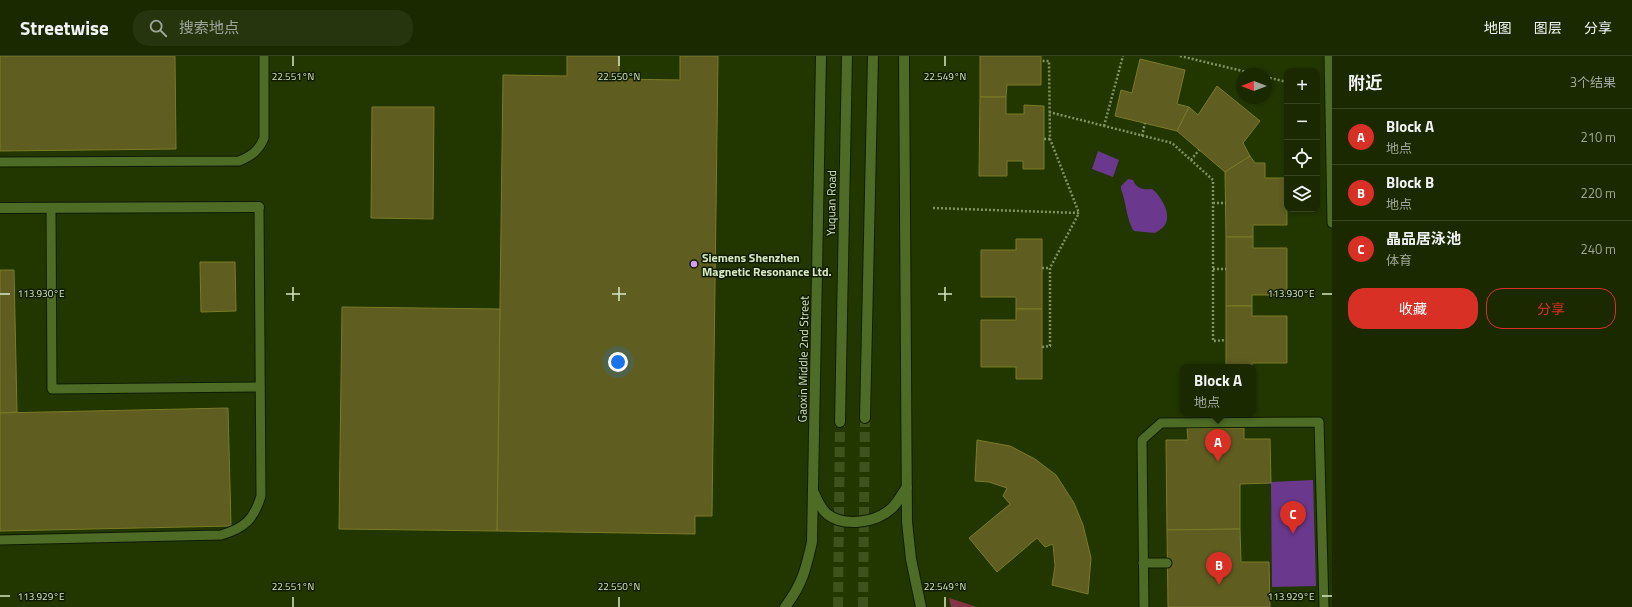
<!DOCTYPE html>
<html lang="zh">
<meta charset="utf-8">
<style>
body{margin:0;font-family:"Titillium Web","Noto Sans SC",sans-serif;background:#27350f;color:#f1f3f6}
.controls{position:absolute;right:12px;top:12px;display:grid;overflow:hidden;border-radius:8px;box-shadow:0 2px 6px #0003}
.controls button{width:36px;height:36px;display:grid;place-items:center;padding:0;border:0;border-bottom:1px solid #384522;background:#1a2900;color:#f1f3f6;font:20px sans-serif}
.compass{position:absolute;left:1236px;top:12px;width:36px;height:36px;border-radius:50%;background:#1a2900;box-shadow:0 2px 6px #0003;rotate:270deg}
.you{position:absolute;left:618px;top:306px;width:14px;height:14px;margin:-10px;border:3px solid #fff;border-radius:50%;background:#1a73e8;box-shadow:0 0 0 6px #1a73e833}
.badge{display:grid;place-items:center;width:26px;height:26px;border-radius:50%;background:#d93025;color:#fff;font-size:13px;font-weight:700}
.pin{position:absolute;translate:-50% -33px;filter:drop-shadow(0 1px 2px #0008)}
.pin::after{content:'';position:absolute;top:21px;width:14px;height:12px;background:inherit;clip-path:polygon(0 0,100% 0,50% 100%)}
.popup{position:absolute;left:1180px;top:308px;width:76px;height:52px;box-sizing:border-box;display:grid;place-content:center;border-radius:8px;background:#1a2900;filter:drop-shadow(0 1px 3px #0005);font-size:13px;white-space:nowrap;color:#9fa699}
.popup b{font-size:15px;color:#f1f3f6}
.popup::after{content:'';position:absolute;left:50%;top:100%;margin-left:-8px;border:8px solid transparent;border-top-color:#1a2900}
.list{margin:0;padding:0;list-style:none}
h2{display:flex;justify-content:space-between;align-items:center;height:52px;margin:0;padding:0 16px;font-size:17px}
h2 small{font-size:13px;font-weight:400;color:#9fa699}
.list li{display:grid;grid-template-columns:26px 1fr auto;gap:12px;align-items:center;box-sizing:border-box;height:56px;padding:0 16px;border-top:1px solid #384522}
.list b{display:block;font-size:15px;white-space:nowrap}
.list p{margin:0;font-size:13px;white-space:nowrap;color:#9fa699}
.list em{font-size:13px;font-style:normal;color:#9fa699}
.actions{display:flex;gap:8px;padding:12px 16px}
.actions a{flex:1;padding:9px 0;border:1px solid #d93025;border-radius:16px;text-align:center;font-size:14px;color:#d93025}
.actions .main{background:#d93025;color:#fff}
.icon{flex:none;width:22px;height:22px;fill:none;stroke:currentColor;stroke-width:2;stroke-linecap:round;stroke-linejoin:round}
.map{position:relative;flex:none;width:1332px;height:551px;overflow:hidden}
header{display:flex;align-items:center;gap:24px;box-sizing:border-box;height:56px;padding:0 20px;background:#1a2900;border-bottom:1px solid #384522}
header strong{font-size:19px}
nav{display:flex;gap:22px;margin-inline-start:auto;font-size:14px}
.search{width:280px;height:36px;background:#27350f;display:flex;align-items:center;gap:10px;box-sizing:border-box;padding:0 14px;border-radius:16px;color:#9fa699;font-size:15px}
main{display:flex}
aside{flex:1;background:#1a2900}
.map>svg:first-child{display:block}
.green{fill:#843446}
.water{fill:#6a398d}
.building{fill:#5f5e20;stroke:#7b7a27}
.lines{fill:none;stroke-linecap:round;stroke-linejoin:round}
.secondary-tunnel{stroke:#3d521d;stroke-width:10;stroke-dasharray:10 5;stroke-linecap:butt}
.lane-casing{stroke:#0e1c00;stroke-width:11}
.street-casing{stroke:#0e1c00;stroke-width:12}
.secondary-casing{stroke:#0e1c00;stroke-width:12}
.path{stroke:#7f9264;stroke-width:2.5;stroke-dasharray:2 2;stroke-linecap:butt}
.lane{stroke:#4e6c25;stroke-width:9}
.street{stroke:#4e6c25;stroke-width:10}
.secondary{stroke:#4e6c25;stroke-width:10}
.ticks{fill:none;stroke:#d7e8c4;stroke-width:1.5}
.poi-dot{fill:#d29dfd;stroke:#101c01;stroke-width:1.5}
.labels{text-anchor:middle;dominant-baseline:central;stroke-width:3;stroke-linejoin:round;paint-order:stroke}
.street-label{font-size:12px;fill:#d7e8c4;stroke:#101c01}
.poi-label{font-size:12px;font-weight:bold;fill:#d7e8c4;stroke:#101c01;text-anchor:start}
.ticks-label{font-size:10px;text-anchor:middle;fill:#d7e8c4;stroke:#101c01;stroke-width:3;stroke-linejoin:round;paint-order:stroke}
</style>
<header>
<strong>Streetwise</strong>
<div class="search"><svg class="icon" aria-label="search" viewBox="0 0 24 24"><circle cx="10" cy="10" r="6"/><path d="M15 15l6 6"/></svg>搜索地点</div>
<nav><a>地图</a><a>图层</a><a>分享</a></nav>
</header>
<main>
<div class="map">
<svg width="1332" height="551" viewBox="0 0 1332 551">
<rect width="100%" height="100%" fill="#223700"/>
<polygon class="green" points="949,542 977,551 951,551"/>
<g class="water">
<polygon points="1098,95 1119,104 1113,121 1092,113"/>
<path d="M1128,123L1133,124C1137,133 1143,134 1152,133C1161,140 1172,158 1165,169C1163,172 1158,175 1155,177L1134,175C1127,166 1126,145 1121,133V130Z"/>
<polygon points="1313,424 1316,530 1272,531 1271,426"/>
</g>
<g class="building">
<polygon points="0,0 175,0 176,93 0,95"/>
<polygon points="567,0 619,0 619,23 680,24 680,0 718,0 712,460 695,460 695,478 497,475 503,19 567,20"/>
<polygon points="980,0 1041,0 1041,29 1007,29 1006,41 980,41"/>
<polygon points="1140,3 1185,14 1177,48 1189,51 1177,75 1115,60 1121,34 1132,37"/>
<polygon points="1217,30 1260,65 1243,87 1250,100 1225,116 1177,75 1189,51 1198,59"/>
<polygon points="980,41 1006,41 1006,58 1024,58 1024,49 1044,50 1044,113 1023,113 1023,105 1007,105 1007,120 979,120"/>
<polygon points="372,51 434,51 433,163 371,162"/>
<polygon points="1250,100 1255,107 1265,107 1265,122 1287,122 1287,169 1253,169 1253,181 1226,181 1225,116"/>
<polygon points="1226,181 1253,181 1253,192 1287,192 1287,239 1252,239 1252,250 1226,250"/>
<polygon points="1016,183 1042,183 1042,253 1016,253 1016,241 981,241 981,194 1016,194"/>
<polygon points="200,206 235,206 236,255 201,256"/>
<polygon points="0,214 14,214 17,356 0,357"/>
<polygon points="1226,250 1252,250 1252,260 1287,260 1287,307 1252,307 1252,311 1226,311"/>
<polygon points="342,251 500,253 497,475 339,473"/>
<polygon points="1016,253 1042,253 1042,323 1016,323 1016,311 981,311 981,264 1016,264"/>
<polygon points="228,352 231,470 0,475 0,357"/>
<polygon points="1187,372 1244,372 1244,383 1270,383 1271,427 1240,428 1240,473 1167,474 1166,384 1188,384"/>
<polygon points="977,384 1010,390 1035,403 1056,419 1074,447 1083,469 1091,502 1088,538 1052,529 1055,510 1053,488 1045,491 1037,482 997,516 969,482 1010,448 1003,440 1007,432 989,426 975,425"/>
<polygon points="1240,473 1241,506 1269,506 1270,551 1168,551 1167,474"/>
</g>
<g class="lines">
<g class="secondary-tunnel">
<polyline points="838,551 840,366"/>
<polyline points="863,551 865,362"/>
</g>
<g class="lane-casing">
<g id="lane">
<polyline points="1329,0 1332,167"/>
<path d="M0,106L239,105C252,100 259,94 264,82V0"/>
<polyline points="51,152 52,333 260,331"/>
<path d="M0,484L221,479C245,472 254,463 261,440L259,151"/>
<polyline points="1143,507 1167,507"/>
<polyline points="1144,551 1142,384 1161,367 1319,366 1324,551"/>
</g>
</g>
<g class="street-casing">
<polyline id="street" points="0,152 259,151"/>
</g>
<g class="secondary-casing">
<g id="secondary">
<polyline points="904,0 907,466 911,503 921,551"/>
<polyline points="865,362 873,0"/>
<polyline points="840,366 847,0"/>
<path d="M814,437C817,444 821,453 827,458C845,472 877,466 892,452C898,446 902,438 907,431"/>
<path d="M785,551C802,529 806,513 812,486L821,0"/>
</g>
</g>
<g class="path">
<polyline points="1180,0 1255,18"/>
<polyline points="1266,21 1287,26"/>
<polyline points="1049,56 1172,87 1213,124 1213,285 1226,284"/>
<polyline points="1104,70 1123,0"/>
<polyline points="1142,80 1145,67"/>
<polyline points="1044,83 1050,83"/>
<polyline points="1191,104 1199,94"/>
<polyline points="1213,147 1226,147"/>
<polyline points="933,152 1079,157 1050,83 1049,5 1041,5"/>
<polyline points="1042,212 1050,212"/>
<polyline points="1213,213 1226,213"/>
<polyline points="1042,291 1050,290 1050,212 1079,157"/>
</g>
<use href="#lane" class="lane"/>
<use href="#street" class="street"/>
<use href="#secondary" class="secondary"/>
</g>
<path class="ticks" d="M293,0V10M619,0V10M945,0V10M293,231V245M619,231V245M945,231V245M0,238H10M286,238H300M612,238H626M938,238H952M1322,238H1332M0,540H10M1322,540H1332M293,541V551M619,541V551M945,541V551"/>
<circle class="poi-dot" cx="694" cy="208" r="4"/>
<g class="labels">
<g class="street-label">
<text transform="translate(831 147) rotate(-89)">Yuquan Road</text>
<text transform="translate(803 303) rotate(-89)">Gaoxin Middle 2nd Street</text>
</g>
<g class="poi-label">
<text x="702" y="201">Siemens Shenzhen<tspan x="702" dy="14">Magnetic Resonance Ltd.</tspan></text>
</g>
</g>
<g class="ticks-label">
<text x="293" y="24">22.551°N</text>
<text x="619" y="24">22.550°N</text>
<text x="945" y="24">22.549°N</text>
<text x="1291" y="241">113.930°E</text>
<text x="41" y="241">113.930°E</text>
<text x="293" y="534">22.551°N</text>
<text x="619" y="534">22.550°N</text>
<text x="945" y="534">22.549°N</text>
<text x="1291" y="544">113.929°E</text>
<text x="41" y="544">113.929°E</text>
</g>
</svg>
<div class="controls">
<button>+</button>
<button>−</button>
<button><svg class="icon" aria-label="locate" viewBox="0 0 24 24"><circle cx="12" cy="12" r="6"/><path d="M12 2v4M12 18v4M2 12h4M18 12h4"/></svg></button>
<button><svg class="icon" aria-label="layers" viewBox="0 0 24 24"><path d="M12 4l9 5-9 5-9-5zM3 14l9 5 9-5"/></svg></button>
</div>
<svg class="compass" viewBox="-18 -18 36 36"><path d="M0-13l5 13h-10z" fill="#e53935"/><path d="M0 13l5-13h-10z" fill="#9fa699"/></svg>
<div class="you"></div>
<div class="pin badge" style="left:1218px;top:406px">A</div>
<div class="popup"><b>Block A</b>地点</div>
<div class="pin badge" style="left:1219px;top:529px">B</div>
<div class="pin badge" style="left:1293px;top:478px">C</div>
</div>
<aside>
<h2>附近<small>3个结果</small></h2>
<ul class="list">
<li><span class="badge">A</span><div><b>Block A</b><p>地点</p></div><em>210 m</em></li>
<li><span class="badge">B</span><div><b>Block B</b><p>地点</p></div><em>220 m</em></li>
<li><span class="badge">C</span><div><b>晶品居泳池</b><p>体育</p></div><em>240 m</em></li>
</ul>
<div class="actions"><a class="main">收藏</a><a>分享</a></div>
</aside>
</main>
